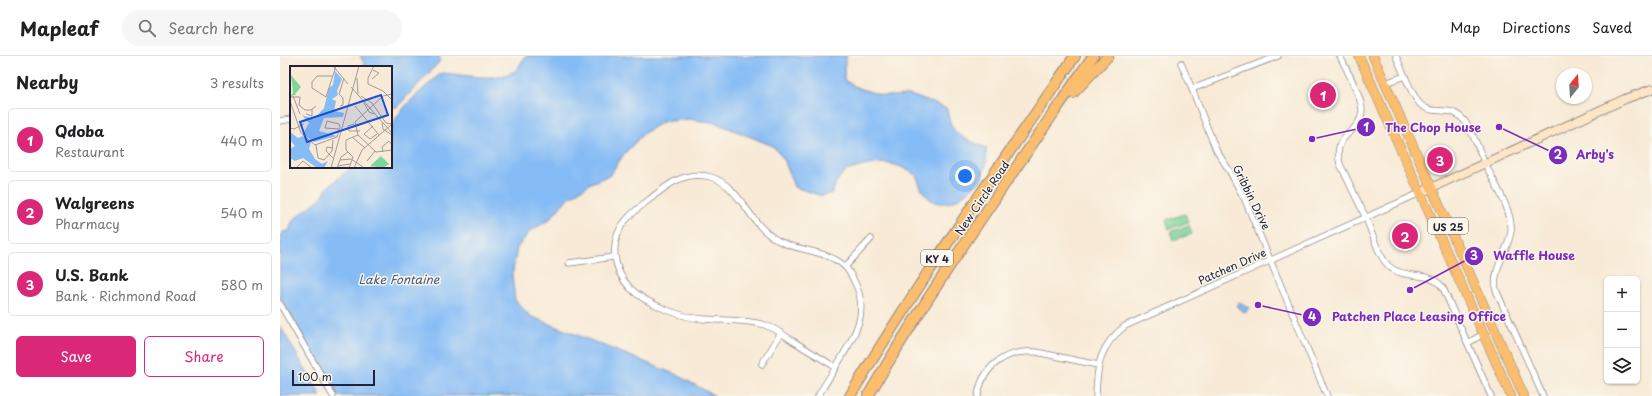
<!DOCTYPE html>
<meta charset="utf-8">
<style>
body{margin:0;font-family:"Playpen Sans",sans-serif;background:#f6f6f6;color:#202124}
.controls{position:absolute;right:12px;bottom:12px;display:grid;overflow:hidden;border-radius:6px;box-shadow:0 1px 3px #0004}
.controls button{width:36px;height:36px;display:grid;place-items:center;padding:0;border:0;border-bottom:1px solid #e0e0e0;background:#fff;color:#202124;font:20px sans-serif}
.compass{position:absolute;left:1276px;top:12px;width:36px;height:36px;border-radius:50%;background:#fff;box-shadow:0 1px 3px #0004;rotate:18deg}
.scale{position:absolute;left:12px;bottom:10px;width:83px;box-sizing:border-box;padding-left:4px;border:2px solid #22223b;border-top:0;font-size:11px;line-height:14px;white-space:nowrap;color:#22223b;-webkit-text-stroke:3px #fbf7ec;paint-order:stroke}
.you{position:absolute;left:685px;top:120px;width:14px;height:14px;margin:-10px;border:3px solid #fff;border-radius:50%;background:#1a73e8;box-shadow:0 0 0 6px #1a73e833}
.badge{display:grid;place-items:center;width:26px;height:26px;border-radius:50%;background:#db2777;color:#fff;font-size:13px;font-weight:700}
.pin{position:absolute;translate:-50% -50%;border:2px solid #fff;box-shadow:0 1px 4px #0006}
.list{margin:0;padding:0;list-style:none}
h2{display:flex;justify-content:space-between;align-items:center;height:52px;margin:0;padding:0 16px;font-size:17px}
h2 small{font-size:13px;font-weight:400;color:#757577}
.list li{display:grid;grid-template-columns:26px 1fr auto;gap:12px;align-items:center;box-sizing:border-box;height:64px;margin:0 8px 8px;padding:0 8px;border:1px solid #e0e0e0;border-radius:6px}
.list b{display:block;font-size:15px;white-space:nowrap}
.list p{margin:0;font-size:13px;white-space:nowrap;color:#757577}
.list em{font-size:13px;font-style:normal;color:#757577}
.actions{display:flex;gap:8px;padding:12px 16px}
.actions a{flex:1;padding:9px 0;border:1px solid #db2777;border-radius:6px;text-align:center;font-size:14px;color:#db2777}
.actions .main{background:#db2777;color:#fff}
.icon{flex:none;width:22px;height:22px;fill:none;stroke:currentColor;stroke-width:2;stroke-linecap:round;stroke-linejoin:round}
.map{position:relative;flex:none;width:1372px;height:340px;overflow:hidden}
header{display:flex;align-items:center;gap:24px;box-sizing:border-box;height:56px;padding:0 20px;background:#fff;border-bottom:1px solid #e0e0e0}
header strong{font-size:19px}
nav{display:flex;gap:22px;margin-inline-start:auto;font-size:14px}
.search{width:280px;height:36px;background:#f6f6f6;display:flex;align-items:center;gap:10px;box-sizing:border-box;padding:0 14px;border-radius:22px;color:#757577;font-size:15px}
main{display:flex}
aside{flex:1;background:#fff}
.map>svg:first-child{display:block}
.green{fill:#7ed69b;stroke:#507c6b}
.water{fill:#86bcf5;stroke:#546f98}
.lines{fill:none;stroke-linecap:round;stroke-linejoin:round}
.minor-casing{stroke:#8d8688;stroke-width:7}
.secondary-casing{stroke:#8d8688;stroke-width:10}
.trunk-casing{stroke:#8d8688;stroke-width:10}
.motorway-casing{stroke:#8d8688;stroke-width:12}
.minor{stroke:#fff;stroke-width:5.5}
.secondary{stroke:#fde5c5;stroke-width:8}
.trunk{stroke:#fbbe6e;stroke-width:9}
.motorway{stroke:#fbbe6e;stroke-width:10}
.labels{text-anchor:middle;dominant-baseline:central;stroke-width:3;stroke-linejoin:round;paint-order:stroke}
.shield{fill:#fbf7ec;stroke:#636270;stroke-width:1}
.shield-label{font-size:10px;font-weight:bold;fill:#22223b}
.street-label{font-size:11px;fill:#22223b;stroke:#fbf7ec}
.water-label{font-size:12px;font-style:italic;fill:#45587c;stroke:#fbf7ec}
.inset-road{fill:none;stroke:#a29a98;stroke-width:1}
.view{fill:#1d4ed8;fill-opacity:0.15;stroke:#1d4ed8;stroke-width:2}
.inset-edge{fill:none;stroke:#22223b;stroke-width:2}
.leader{fill:none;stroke:#7b2cbf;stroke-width:1.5}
.callout-dot{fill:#7b2cbf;stroke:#fbf7ec;stroke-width:1.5}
.mark-label{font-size:12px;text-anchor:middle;font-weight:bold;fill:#fff}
.callout-label{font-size:12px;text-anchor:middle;font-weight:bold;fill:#7b2cbf;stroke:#fbf7ec;stroke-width:3;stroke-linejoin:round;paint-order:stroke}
</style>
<header>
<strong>Mapleaf</strong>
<div class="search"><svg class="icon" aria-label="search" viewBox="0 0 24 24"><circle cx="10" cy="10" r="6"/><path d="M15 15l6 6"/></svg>Search here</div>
<nav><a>Map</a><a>Directions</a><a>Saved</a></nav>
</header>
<main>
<aside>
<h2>Nearby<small>3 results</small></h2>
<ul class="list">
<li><span class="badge">1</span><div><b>Qdoba</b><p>Restaurant</p></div><em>440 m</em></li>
<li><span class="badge">2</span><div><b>Walgreens</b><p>Pharmacy</p></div><em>540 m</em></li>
<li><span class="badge">3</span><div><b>U.S. Bank</b><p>Bank · Richmond Road</p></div><em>580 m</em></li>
</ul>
<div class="actions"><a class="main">Save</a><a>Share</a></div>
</aside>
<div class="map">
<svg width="1372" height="340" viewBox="0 0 1372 340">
<rect width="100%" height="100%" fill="#fbf7ec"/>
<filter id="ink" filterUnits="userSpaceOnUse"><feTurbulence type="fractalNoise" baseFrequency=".025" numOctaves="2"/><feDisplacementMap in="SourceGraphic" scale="8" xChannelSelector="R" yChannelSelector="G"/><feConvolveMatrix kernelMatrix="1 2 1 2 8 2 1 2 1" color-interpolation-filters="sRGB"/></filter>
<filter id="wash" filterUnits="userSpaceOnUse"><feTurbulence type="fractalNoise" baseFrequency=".012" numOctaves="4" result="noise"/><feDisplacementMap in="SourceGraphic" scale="16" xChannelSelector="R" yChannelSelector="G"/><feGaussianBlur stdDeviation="0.9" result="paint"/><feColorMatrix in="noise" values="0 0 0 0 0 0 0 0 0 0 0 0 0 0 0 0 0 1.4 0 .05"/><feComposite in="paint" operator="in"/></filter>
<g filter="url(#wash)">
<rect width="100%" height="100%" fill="#f8ead6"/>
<g class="green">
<polygon points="905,158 908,166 889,173 886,164"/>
<polygon points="909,169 912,178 893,184 890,176"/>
</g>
<g class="water">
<polygon points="80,0 159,0 160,5 117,51 111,51 111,11 86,11"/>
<path d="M246,0H567L565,5L564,24L578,32L604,40L630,39L653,47L667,53C671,81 683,81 706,92C708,109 705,118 693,131C677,146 657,157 642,134C639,129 639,122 634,118C613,104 599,106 576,112C572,114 568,113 565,116C558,121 555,129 552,137L542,140L514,131L504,103L493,90L436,67L408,63L382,66L364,77L344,98L330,119L311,127L287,143L270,163L249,176L237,192L232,220L235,244L250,260L397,319L435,340H58L0,241V180L3,176L9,175L13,164L41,142L49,130L72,111H111C111,99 109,85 111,74C115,54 147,31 161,17C183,18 215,27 235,15C239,12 242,4 246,0Z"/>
<polygon points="959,246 969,252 965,257 956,249"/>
<polygon points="0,270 41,340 0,340"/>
</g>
</g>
<g filter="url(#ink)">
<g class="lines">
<g class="minor-casing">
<g id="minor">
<path d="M1060,0C1066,13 1082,41 1082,54C1081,80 1051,75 1060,108C1068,125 1077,143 1085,160C1092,175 1098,202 1111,212C1127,224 1150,214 1163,232L1211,340"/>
<path d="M1116,0C1121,11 1133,43 1141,49C1158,62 1170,45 1187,68C1194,80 1199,94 1205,107C1213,125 1233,155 1231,175C1228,196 1212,212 1216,234L1263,340"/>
<polyline points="901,7 912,33 998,0"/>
<polyline points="1105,27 1125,20"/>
<polyline points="912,33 936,94 949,114 965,144 1047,340"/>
<polyline points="0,65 11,63"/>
<polyline points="289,207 334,201"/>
<polyline points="565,211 591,183"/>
<polyline points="0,248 53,340"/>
<polyline points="1188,287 1203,278"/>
<polyline points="482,308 501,277"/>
<path d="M538,340C550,319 576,283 580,261C582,250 580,237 575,227C570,216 565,208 554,203C536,193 514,194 497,184C469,169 461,130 431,121C406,114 388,128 370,143C362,149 353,156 346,164C329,184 332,213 350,232C366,248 402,262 424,263C444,265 465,263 485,269C495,272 504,279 513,285C527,294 541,302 555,311"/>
<path d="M698,340C702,310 727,293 756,296L818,309"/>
<path d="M816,340C817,310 819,290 845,270L1140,137"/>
</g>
</g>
<g class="secondary-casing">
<polyline id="secondary" points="1140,137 1345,43 1372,33"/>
</g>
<g class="trunk-casing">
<g id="trunk">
<polyline points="1079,0 1231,340"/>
<polyline points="1093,0 1244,340"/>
</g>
</g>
<g class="motorway-casing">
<g id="motorway">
<polyline points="793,37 828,0"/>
<path d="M570,340C640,224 718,112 795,0"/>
<path d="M588,340C657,223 736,112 813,0"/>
</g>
</g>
<use href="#minor" class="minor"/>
<use href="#secondary" class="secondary"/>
<use href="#trunk" class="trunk"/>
<use href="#motorway" class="motorway"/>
</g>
</g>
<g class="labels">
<g class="shield">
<rect x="1148" y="162" width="40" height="16" rx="3"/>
<rect x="641" y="194" width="32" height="16" rx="3"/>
</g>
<g class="shield-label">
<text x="1168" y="170">US 25</text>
<text x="657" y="202">KY 4</text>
</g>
<g class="street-label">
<text transform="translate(972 141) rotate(64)">Gribbin Drive</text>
<text transform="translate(702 142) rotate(-56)">New Circle Road</text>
<text transform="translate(952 210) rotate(-24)">Patchen Drive</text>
</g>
<g class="water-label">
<text x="119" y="223">Lake Fontaine</text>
</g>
</g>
<g transform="translate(10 10)">
<rect width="102" height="102" fill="#f8ead6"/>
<path d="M1,9L11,21L5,28L6,29L0,30L3,27ZM91,90L99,98L93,102L80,100Z" fill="#7ed69b"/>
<path d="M45,5L52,13L47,25L48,29L42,33L46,35L44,45L54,47L53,51L34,52L29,65L47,70L24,76L13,68L19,57L12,49L24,53L34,42L39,22L43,19ZM0,66L8,72L13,70L21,76L19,83L25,93L32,98L38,95L34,102H27L13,92L5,95L0,92V83L5,80L0,74Z" fill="#86bcf5"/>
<path class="inset-road" d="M43,0L58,18M84,0L78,12V18L93,25L102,34M42,10H27L22,16V22L36,31L46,0M67,12L68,28M82,13L89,7L83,4M61,21L102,67M3,30L10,48M71,30L82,37L96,57L102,58M0,31H10L9,39L15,44H21L26,40M0,35L11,67L25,79L47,71L49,63L50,61L49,58L37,55L35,62L49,63M74,37L79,46L84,48M50,40L53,39V32L49,28L54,12M65,40L89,69M80,42L65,56L68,69L86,86L102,84M80,42L93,30L102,28M16,48L22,50V43M92,57L93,63L102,69M64,58L58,60L59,65H70M83,60L74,68L80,73L87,68M0,62L4,63L14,58M62,71L75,82M26,79L28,92L34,94L42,85L43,74M43,82L37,81L36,85L43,92M93,86L92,81L99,75L102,79M50,94L61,93L73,101M77,95L85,85M48,100L60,98M6,102L13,95L22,102M41,102L69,0M47,102L51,91L58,86M59,102L63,91L56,84V74L68,69M64,102L72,84L102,58"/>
<path class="view" d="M91,29L98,49L17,76L10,56Z"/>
<rect width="102" height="102" class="inset-edge"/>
</g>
<path class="leader" d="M1032 83L1086 71M1219 71L1278 99M1130 234L1194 200M978 249L1032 261"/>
<g class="callout-dot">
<circle cx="1032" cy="83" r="4"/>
<circle cx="1219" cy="71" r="4"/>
<circle cx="1130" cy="234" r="4"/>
<circle cx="978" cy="249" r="4"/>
<circle cx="1086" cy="71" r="10"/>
<circle cx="1278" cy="99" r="10"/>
<circle cx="1194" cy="200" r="10"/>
<circle cx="1032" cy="261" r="10"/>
</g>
<g class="mark-label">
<text x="1086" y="76">1</text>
<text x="1278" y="103">2</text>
<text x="1194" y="204">3</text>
<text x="1032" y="265">4</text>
</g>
<g class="callout-label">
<text x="1153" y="76">The Chop House</text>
<text x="1315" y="103">Arby's</text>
<text x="1254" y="204">Waffle House</text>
<text x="1139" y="265">Patchen Place Leasing Office</text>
</g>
</svg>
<div class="controls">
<button>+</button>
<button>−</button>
<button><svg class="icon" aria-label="layers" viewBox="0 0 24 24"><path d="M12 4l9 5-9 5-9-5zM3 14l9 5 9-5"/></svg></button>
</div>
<svg class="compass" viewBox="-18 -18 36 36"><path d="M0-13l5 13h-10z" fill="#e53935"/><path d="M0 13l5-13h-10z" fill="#757577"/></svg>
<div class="scale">100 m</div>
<div class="you"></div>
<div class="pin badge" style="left:1043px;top:39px">1</div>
<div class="pin badge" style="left:1125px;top:180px">2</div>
<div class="pin badge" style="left:1160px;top:104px">3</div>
</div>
</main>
